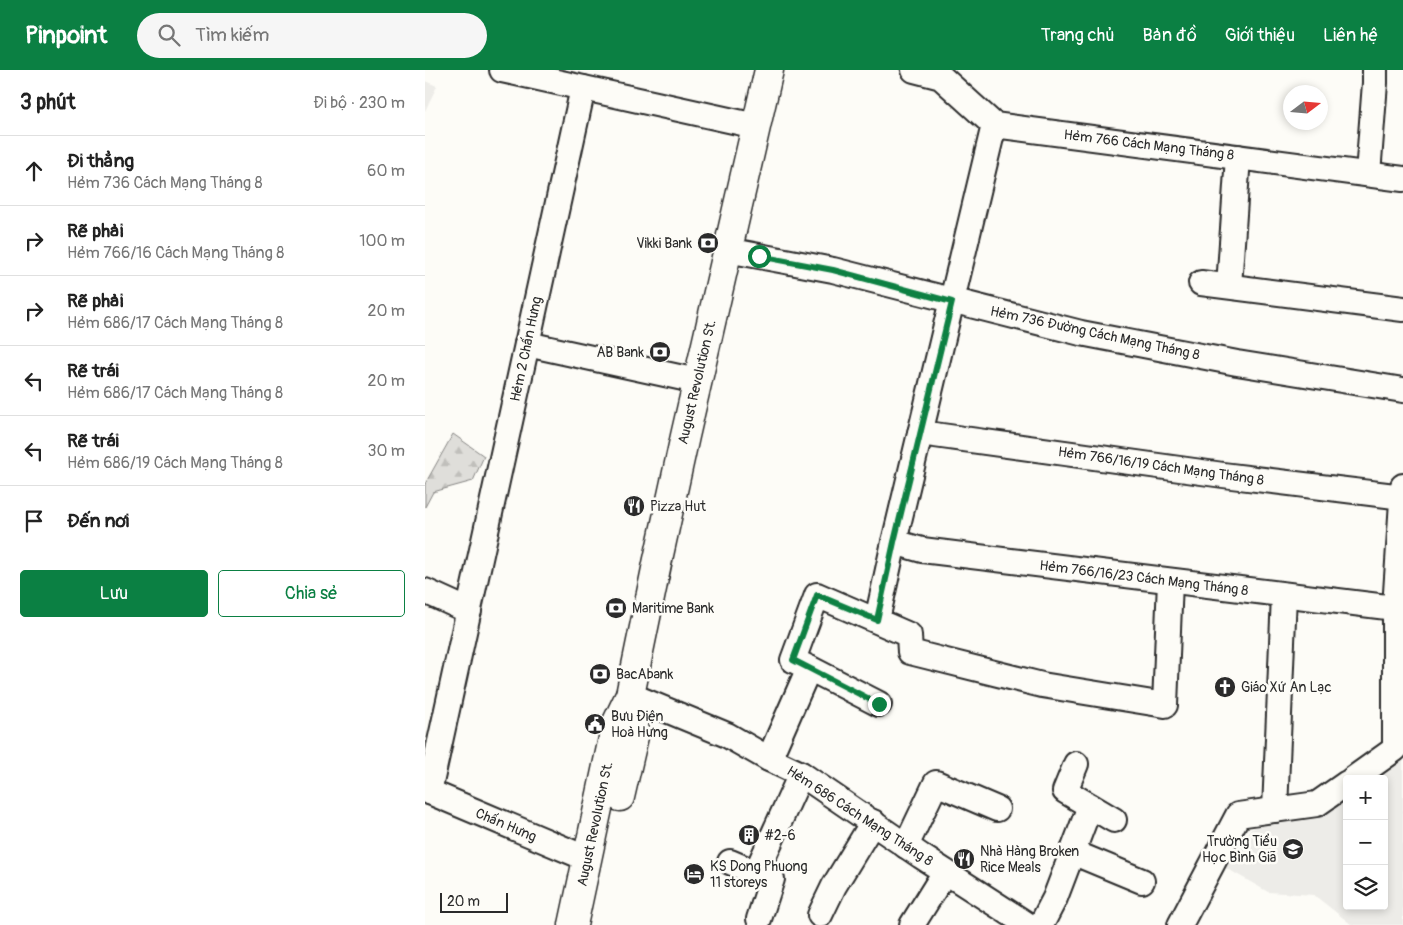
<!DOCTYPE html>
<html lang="vi">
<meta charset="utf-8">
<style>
body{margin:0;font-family:Pangolin,sans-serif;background:#f6f6f6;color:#222}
.controls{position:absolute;right:15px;bottom:15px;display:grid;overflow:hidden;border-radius:5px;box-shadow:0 2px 8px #0003}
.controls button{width:45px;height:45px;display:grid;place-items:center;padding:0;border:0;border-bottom:1px solid #e0e0e0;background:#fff;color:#222;font:25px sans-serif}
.compass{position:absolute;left:858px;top:15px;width:45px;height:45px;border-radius:50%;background:#fff;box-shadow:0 2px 8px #0003;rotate:74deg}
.scale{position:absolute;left:15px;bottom:12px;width:68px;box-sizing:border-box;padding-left:5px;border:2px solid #2b2b2b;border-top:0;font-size:14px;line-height:18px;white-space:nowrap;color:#2b2b2b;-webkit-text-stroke:4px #fdfcf7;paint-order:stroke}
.stop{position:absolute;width:15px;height:15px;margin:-11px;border:4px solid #0b8043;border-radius:50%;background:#fff}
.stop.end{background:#0b8043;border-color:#fff;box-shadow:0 1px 5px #0008}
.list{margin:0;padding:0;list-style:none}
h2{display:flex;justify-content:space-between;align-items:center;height:65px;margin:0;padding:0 20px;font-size:21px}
h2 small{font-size:16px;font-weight:400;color:#767676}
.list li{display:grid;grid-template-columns:32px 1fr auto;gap:15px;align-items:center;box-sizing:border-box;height:70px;padding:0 20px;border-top:1px solid #e0e0e0}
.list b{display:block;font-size:19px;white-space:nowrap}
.list p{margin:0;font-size:16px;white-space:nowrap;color:#767676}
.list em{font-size:16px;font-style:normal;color:#767676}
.actions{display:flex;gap:10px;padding:15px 20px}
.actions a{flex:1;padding:11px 0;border:1px solid #0b8043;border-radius:5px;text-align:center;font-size:18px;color:#0b8043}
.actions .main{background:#0b8043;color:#fff}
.icon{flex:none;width:28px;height:28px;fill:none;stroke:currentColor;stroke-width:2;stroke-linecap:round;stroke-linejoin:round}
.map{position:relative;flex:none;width:978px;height:855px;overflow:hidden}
header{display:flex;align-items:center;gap:30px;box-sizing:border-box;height:70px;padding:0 25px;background:#0b8043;color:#fff}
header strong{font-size:24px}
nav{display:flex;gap:28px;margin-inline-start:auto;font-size:18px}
.search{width:350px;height:45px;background:#f6f6f6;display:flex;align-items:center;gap:12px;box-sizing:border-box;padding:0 18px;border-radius:28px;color:#767676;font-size:19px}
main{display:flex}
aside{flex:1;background:#fff}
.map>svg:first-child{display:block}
.built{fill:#edece8}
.forest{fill:url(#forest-firs);stroke:#858482}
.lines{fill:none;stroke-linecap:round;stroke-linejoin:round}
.minor-casing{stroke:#2b2b2b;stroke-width:28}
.primary-casing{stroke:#2b2b2b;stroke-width:31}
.minor{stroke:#fdfcf7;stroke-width:24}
.primary{stroke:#fdfcf7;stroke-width:28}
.route{stroke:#0b8043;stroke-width:6}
.labels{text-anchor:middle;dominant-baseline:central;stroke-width:5;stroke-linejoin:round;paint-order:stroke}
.street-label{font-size:14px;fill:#2b2b2b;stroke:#fdfcf7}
.poi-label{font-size:14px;fill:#2b2b2b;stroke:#fdfcf7;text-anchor:start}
</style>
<header>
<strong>Pinpoint</strong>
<div class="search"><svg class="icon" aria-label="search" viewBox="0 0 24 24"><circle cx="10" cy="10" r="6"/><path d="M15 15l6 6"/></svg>Tìm kiếm</div>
<nav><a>Trang chủ</a><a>Bản đồ</a><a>Giới thiệu</a><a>Liên hệ</a></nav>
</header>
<main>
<aside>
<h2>3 phút<small>Đi bộ · 230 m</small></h2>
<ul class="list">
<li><svg class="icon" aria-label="ahead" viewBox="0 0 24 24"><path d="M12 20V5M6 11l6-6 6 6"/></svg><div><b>Đi thẳng</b><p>Hẻm 736 Cách Mạng Tháng 8</p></div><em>60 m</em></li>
<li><svg class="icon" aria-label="right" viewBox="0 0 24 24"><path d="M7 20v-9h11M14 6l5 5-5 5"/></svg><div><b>Rẽ phải</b><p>Hẻm 766/16 Cách Mạng Tháng 8</p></div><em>100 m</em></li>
<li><svg class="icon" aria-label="right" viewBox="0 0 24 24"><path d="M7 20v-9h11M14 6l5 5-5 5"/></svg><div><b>Rẽ phải</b><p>Hẻm 686/17 Cách Mạng Tháng 8</p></div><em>20 m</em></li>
<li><svg class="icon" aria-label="left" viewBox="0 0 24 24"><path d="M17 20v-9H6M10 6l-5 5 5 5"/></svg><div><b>Rẽ trái</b><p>Hẻm 686/17 Cách Mạng Tháng 8</p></div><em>20 m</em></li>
<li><svg class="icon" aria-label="left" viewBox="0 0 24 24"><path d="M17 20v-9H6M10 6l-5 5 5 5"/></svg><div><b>Rẽ trái</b><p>Hẻm 686/19 Cách Mạng Tháng 8</p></div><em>30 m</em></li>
<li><svg class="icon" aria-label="arrive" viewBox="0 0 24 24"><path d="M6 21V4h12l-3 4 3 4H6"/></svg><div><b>Đến nơi</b></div></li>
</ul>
<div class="actions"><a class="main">Lưu</a><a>Chia sẻ</a></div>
</aside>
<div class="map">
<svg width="978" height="855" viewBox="0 0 978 855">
<defs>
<pattern id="forest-firs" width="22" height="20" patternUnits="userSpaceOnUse" patternTransform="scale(1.25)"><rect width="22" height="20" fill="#dfdeda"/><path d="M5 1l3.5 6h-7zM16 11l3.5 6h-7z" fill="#c0bfbb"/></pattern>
</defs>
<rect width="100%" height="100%" fill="#fdfcf7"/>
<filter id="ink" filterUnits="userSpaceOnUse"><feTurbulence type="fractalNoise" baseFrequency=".02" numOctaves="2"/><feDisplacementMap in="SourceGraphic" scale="10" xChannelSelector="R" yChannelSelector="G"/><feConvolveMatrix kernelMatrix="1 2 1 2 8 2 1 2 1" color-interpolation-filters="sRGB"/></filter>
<g filter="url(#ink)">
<g class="built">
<polygon points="0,11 12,16 0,41"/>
<polygon points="978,684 978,855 927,855 889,825 843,822 801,798 826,759 922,724 922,836 959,836 959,709 942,709"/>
</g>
<polygon class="forest" points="28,364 59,386 48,411 8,422 0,437 0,414"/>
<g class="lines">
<g class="minor-casing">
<g id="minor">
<polyline points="77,0 331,56"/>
<polyline points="489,0 516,7 569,55 978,109"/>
<polyline points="943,104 950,13 950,0"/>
<polyline points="302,180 408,200 656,263 812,293 978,320"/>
<polyline points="776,213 978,239"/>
<polyline points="804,216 813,87"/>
<polyline points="102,274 272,311"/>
<polyline points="495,363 798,405 978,427"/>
<polyline points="469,472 497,480 978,539"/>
<polyline points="0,521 44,541"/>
<polyline points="452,550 469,472 569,55"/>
<polyline points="384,598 454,634"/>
<polyline points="205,625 302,665 344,689 376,704 496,786 603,855"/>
<polyline points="344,689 384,598 368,590 392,525 484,565 485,582 617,615 740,635 745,511"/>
<polyline points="651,694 640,721 689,750"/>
<polyline points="928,709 970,679 970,538 978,416"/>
<polyline points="0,720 163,789"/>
<polyline points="4,722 158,18"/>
<polyline points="850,740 859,525"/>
<polyline points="481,776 511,713 572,739"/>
<polyline points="647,782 717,811"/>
<polyline points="305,792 331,803 376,704"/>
<polyline points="331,803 347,809 334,849"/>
<polyline points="395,845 409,816 448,752"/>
<polyline points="487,855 520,802"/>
<polyline points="616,855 630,828 665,736"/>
<polyline points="755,855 813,745 892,734 922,713"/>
</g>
</g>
<g class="primary-casing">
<g id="primary">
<polyline points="195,727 210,662 205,625"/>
<polyline points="148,855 191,654 205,625 232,494 260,366 344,0"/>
</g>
</g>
<use href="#minor" class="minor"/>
<use href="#primary" class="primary"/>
</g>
</g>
<g class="lines" filter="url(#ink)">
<polyline class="route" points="334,186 408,200 527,232 469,472 452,550 392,525 368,590 454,634"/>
</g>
<defs>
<g id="bank-disc" transform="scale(1.125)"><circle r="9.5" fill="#2b2b2b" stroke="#fdfcf7"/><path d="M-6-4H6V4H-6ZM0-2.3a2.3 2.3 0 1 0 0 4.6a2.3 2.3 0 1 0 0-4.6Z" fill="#fff"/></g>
<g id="restaurant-disc" transform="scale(1.125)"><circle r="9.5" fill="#2b2b2b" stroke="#fdfcf7"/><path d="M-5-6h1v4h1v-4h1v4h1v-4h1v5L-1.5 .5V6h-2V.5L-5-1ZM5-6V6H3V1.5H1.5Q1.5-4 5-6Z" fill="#fff"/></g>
<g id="church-disc" transform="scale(1.125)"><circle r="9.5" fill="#2b2b2b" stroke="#fdfcf7"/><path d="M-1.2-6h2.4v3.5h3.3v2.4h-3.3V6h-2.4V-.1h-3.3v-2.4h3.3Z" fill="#fff"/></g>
<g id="civic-disc" transform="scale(1.125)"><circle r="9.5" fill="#2b2b2b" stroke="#fdfcf7"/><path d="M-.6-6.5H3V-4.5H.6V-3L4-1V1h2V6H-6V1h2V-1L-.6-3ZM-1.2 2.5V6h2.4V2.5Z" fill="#fff"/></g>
<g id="building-disc" transform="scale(1.125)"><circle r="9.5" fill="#2b2b2b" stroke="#fdfcf7"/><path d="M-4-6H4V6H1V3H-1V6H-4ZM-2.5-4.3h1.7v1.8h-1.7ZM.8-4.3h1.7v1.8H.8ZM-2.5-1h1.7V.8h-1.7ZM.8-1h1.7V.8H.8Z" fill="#fff"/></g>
<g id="school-disc" transform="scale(1.125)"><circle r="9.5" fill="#2b2b2b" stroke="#fdfcf7"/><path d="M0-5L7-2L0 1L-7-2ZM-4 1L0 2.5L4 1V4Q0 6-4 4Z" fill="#fff"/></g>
<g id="hotel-disc" transform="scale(1.125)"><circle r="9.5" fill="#2b2b2b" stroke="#fdfcf7"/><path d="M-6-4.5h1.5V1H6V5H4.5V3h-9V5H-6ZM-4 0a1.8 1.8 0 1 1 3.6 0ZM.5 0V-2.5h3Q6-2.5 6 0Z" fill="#fff"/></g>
</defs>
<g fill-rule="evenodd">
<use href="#bank-disc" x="283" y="173"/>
<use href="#bank-disc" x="235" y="282"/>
<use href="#restaurant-disc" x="209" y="436"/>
<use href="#bank-disc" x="191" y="538"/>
<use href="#bank-disc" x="175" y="604"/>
<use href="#church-disc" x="800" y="617"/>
<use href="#civic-disc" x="170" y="654"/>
<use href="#building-disc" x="324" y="765"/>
<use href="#school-disc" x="868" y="779"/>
<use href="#restaurant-disc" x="539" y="789"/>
<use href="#hotel-disc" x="269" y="804"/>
</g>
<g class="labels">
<g class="street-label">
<text transform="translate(724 75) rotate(7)">Hẻm 766 Cách Mạng Tháng 8</text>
<text transform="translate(670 263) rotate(12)">Hẻm 736 Đường Cách Mạng Tháng 8</text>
<text transform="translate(101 279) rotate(-78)">Hẻm 2 Chấn Hưng</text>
<text transform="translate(272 312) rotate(-77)">August Revolution St.</text>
<text transform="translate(736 396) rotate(8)">Hẻm 766/16/19 Cách Mạng Tháng 8</text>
<text transform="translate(719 508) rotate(7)">Hẻm 766/16/23 Cách Mạng Tháng 8</text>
<text transform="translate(435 746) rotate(33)">Hẻm 686 Cách Mạng Tháng 8</text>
<text transform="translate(170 754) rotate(-78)">August Revolution St.</text>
<text transform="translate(81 755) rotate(23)">Chấn Hưng</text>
</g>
<g class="poi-label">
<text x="267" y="173" text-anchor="end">Vikki Bank</text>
<text x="219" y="282" text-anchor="end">AB Bank</text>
<text x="225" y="436">Pizza Hut</text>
<text x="207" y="538">Maritime Bank</text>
<text x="191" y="604">BacAbank</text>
<text x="816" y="617">Giáo Xứ An Lạc</text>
<text x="186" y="646">Bưu Điện<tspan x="186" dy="16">Hoà Hưng</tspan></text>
<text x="340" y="765">#2-6</text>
<text x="852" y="771" text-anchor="end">Trường Tiểu<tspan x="852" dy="16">Học Bình Giã</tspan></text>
<text x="555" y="781">Nhà Hàng Broken<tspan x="555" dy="16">Rice Meals</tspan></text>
<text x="285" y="796">KS Dong Phuong<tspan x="285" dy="16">11 storeys</tspan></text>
</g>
</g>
</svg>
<div class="controls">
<button>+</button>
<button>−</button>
<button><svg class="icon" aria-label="layers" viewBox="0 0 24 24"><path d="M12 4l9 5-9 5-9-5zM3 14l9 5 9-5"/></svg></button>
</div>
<svg class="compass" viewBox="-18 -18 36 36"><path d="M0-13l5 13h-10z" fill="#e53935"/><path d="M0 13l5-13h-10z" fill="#767676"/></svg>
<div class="scale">20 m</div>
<div class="stop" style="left:334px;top:186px"></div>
<div class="stop end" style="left:454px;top:634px"></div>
</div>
</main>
